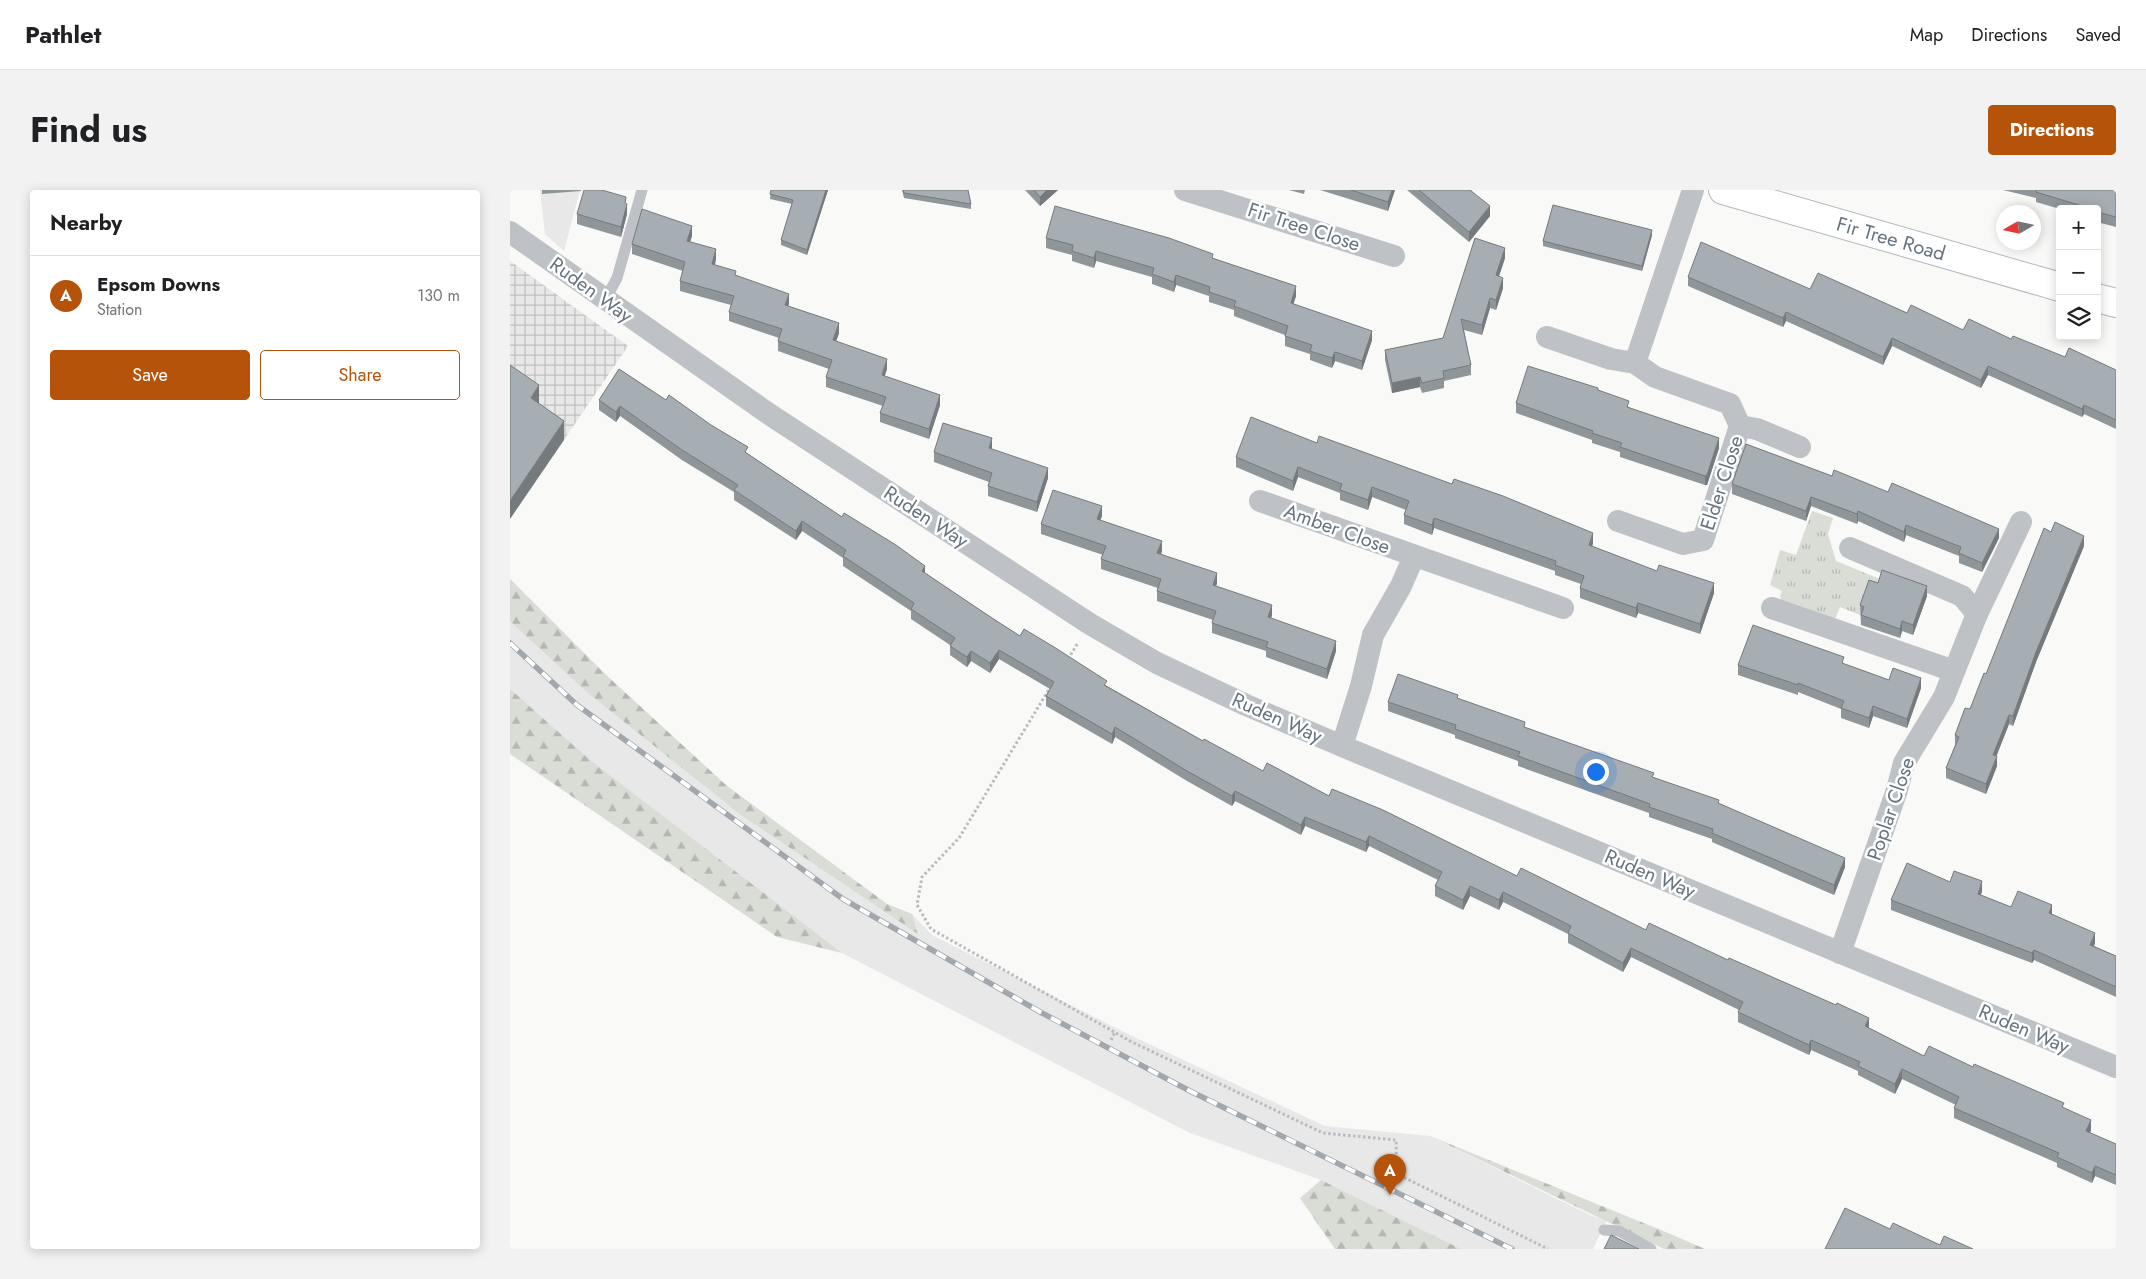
<!DOCTYPE html>
<meta charset="utf-8">
<style>
body{margin:0;font-family:Jost,sans-serif;background:#f2f2f2;color:#202124}
.controls{position:absolute;right:15px;top:15px;display:grid;overflow:hidden;border-radius:5px;box-shadow:0 2px 12px #0003}
.controls button{width:45px;height:45px;display:grid;place-items:center;padding:0;border:0;border-bottom:1px solid #e0e0e0;background:#fff;color:#202124;font:25px sans-serif}
.compass{position:absolute;left:1486px;top:15px;width:45px;height:45px;border-radius:50%;background:#fff;box-shadow:0 2px 12px #0003;rotate:261deg}
.you{position:absolute;left:1085px;top:581px;width:18px;height:18px;margin:-12px;border:4px solid #fff;border-radius:50%;background:#1a73e8;box-shadow:0 0 0 8px #1a73e833}
.badge{display:grid;place-items:center;width:32px;height:32px;border-radius:50%;background:#b45309;color:#fff;font-size:16px;font-weight:700}
.pin{position:absolute;translate:-50% -41px;filter:drop-shadow(0 1px 2px #0008)}
.pin::after{content:'';position:absolute;top:26px;width:18px;height:15px;background:inherit;clip-path:polygon(0 0,100% 0,50% 100%)}
.list{margin:0;padding:0;list-style:none}
h2{display:flex;justify-content:space-between;align-items:center;height:65px;margin:0;padding:0 20px;font-size:21px}
h2 small{font-size:16px;font-weight:400;color:#757577}
.list li{display:grid;grid-template-columns:32px 1fr auto;gap:15px;align-items:center;box-sizing:border-box;height:80px;padding:0 20px;border-top:1px solid #e0e0e0}
.list b{display:block;font-size:19px;white-space:nowrap}
.list p{margin:0;font-size:16px;white-space:nowrap;color:#757577}
.list em{font-size:16px;font-style:normal;color:#757577}
.actions{display:flex;gap:10px;padding:15px 20px}
.actions a{flex:1;padding:11px 0;border:1px solid #b45309;border-radius:5px;text-align:center;font-size:18px;color:#b45309}
.actions .main{background:#b45309;color:#fff}
.icon{flex:none;width:28px;height:28px;fill:none;stroke:currentColor;stroke-width:2;stroke-linecap:round;stroke-linejoin:round}
.map{position:relative;flex:none;width:1606px;height:1059px;overflow:hidden;border-radius:5px}
header{display:flex;align-items:center;gap:30px;box-sizing:border-box;height:70px;padding:0 25px;background:#fff;border-bottom:1px solid #e0e0e0}
header strong{font-size:24px}
nav{display:flex;gap:28px;margin-inline-start:auto;font-size:18px}
.intro{display:flex;align-items:center;justify-content:space-between;box-sizing:border-box;height:120px;padding:0 30px}
h1{margin:0;font-size:35px}
.button{padding:12px 22px;border-radius:5px;background:#b45309;color:#fff;font-size:18px;font-weight:700}
main{display:flex;gap:30px;padding:0 30px}
aside{flex:1;background:#fff;border-radius:5px;box-shadow:0 2px 12px #0003}
.map>svg:first-child{display:block}
.built{fill:#e7e8e7}
.industrial{fill:url(#industrial-grid)}
.grass{fill:url(#grass-tufts)}
.forest{fill:url(#forest-firs)}
.lines{fill:none;stroke-linecap:round;stroke-linejoin:round}
.secondary-casing{stroke:#b3b8bd;stroke-width:30}
.path{stroke:#b9bcbf;stroke-width:3;stroke-dasharray:2.5 2.5;stroke-linecap:butt}
.service{stroke:#bec2c6;stroke-width:11}
.minor{stroke:#bec2c6;stroke-width:22}
.secondary{stroke:#fff;stroke-width:28}
.rail-casing{stroke:#a1a7ac;stroke-width:5.5}
.rail{stroke:#fff;stroke-width:4;stroke-dasharray:11;stroke-linecap:butt}
.wall{fill:#8f969a}
.shaded-wall{fill:#747a7d}
.building{fill:#a6aeb3;stroke:#747a7d}
.labels{text-anchor:middle;dominant-baseline:central;stroke-width:5;stroke-linejoin:round;paint-order:stroke}
.street-label{font-size:20px;fill:#66747f;stroke:#fff}
</style>
<header>
<strong>Pathlet</strong>
<nav><a>Map</a><a>Directions</a><a>Saved</a></nav>
</header>
<div class="intro"><h1>Find us</h1><a class="button">Directions</a></div>
<main>
<aside>
<h2>Nearby<small></small></h2>
<ul class="list">
<li><span class="badge">A</span><div><b>Epsom Downs</b><p>Station</p></div><em>130 m</em></li>
</ul>
<div class="actions"><a class="main">Save</a><a>Share</a></div>
</aside>
<div class="map">
<svg width="1606" height="1059" viewBox="0 0 1606 1059">
<defs>
<pattern id="industrial-grid" width="8" height="8" patternUnits="userSpaceOnUse" patternTransform="scale(1.25)"><rect width="8" height="8" fill="#e7e8e7"/><path d="M0 4h8M4 0v8" fill="none" stroke="#bfc1c0"/></pattern>
<pattern id="grass-tufts" width="24" height="20" patternUnits="userSpaceOnUse" patternTransform="scale(1.25)"><rect width="24" height="20" fill="#d9ddd6"/><path d="M3 7l-1-3M5 7V3M7 7l1-3M15 17l-1-3M17 17v-4M19 17l1-3" fill="none" stroke="#b4b8b3"/></pattern>
<pattern id="forest-firs" width="22" height="20" patternUnits="userSpaceOnUse" patternTransform="scale(1.25)"><rect width="22" height="20" fill="#d9ddd6"/><path d="M5 1l3.5 6h-7zM16 11l3.5 6h-7z" fill="#b4b8b3"/></pattern>
</defs>
<rect width="100%" height="100%" fill="#f9f9f7"/>
<g class="built">
<polygon points="30,0 70,0 54,61 35,44"/>
<polygon points="0,389 95,484 217,596 377,714 402,724 422,745 622,846 815,936 920,946 1082,1026 1097,1030 1083,1059 951,1059 811,990 678,942 332,763 0,545"/>
</g>
<polygon class="industrial" points="0,71 118,156 0,329"/>
<polygon class="grass" points="1302,321 1323,328 1318,344 1326,371 1372,390 1350,425 1330,417 1323,434 1273,414 1270,407 1272,401 1260,395 1270,360 1286,365"/>
<g class="forest">
<polygon points="0,389 95,484 217,596 377,714 402,724 408,744 231,625 78,503 0,431"/>
<polygon points="0,499 81,571 332,763 267,747 0,564"/>
<polygon points="920,946 1158,1043 1195,1059 1154,1059"/>
<polygon points="811,990 951,1059 825,1059 790,1008"/>
</g>
<g class="lines">
<g class="secondary-casing">
<g id="secondary">
<polyline points="1213,0 1550,97"/>
<polyline points="1587,108 1606,113"/>
</g>
</g>
<g class="path">
<polyline points="558,469 568,453"/>
<polyline points="541,496 449,648 412,687 407,715 421,739 622,852 813,943 886,950 887,984 1038,1059"/>
<polyline points="601,850 605,842"/>
<polyline points="886,994 891,986"/>
</g>
<g class="service">
<polyline points="95,110 107,88 132,0"/>
<polyline points="1094,1040 1109,1041 1141,1059"/>
</g>
<g class="minor">
<polyline points="675,0 884,66"/>
<polyline points="0,42 259,224 580,434 647,473 736,515 832,556 1606,877"/>
<polyline points="1037,147 1101,169 1125,173 1145,187 1220,214 1230,236 1247,239 1290,257"/>
<polyline points="1125,173 1183,0"/>
<polyline points="750,311 1053,418"/>
<polyline points="1108,331 1173,354 1193,350 1230,236"/>
<polyline points="1340,358 1452,406 1467,424"/>
<polyline points="1262,418 1444,481"/>
<polyline points="832,556 851,496 863,445 891,396 904,366"/>
<polyline points="1330,763 1387,600 1394,573 1434,507 1467,424 1511,332"/>
</g>
<use href="#secondary" class="secondary"/>
<g class="rail-casing">
<polyline id="rail" points="0,453 67,515 333,709 532,823 680,901 1002,1059"/>
</g>
<use href="#rail" class="rail"/>
</g>
<g class="wall">
<polygon points="32,0 71,0 71,1 32,4"/>
<polygon points="261,0 318,0 297,65 271,55 271,50 282,14 260,9"/>
<polygon points="392,0 458,0 461,14 461,19 394,8"/>
<polygon points="515,0 548,0 530,16"/>
<polygon points="779,0 795,0 794,4"/>
<polygon points="810,0 885,0 878,21"/>
<polygon points="897,0 961,0 980,26 959,52"/>
<polygon points="1493,0 1606,0 1606,37 1587,32 1587,19 1550,19 1526,12 1526,8"/>
<polygon points="116,14 117,24 111,47 67,34 67,24"/>
<polygon points="1142,45 1132,81 1033,56 1033,51"/>
<polygon points="182,46 180,52 206,69 205,75 279,114 278,116 329,143 326,151 377,179 374,186 430,215 419,249 370,232 370,223 373,216 316,197 316,187 319,179 268,161 268,151 269,148 219,131 219,122 221,115 170,101 170,91 173,81 122,64 122,54"/>
<polygon points="536,48 703,68 786,106 783,114 862,150 852,180 825,171 822,178 800,170 800,164 775,156 775,145 724,126 724,120 699,112 699,106 666,95 664,102 642,94 642,87 586,71 584,78 562,71 562,65 536,58"/>
<polygon points="995,68 989,86 993,98 986,120 980,118 972,145 954,140 961,175 961,185 934,191 934,198 912,203 910,197 882,203 875,170 875,160 933,148"/>
<polygon points="1178,87 1300,99 1397,123 1453,140 1501,149 1555,167 1606,180 1606,239 1574,224 1572,227 1478,185 1471,198 1382,156 1373,175 1276,131 1273,137 1178,96"/>
<polygon points="109,179 238,264 482,428 510,446 597,496 693,551 753,581 819,606 1007,686 1136,740 1359,838 1414,866 1463,877 1554,918 1581,940 1580,943 1606,954 1606,995 1585,986 1582,993 1547,977 1547,973 1444,928 1444,918 1446,915 1392,889 1385,904 1348,885 1348,881 1301,860 1299,865 1228,832 1228,822 1229,820 1121,767 1113,782 1058,753 1058,744 993,712 989,720 960,706 953,720 925,706 925,696 928,690 859,656 856,662 795,636 791,645 725,611 722,616 677,591 605,547 602,554 536,516 536,506 540,499 489,469 480,483 461,471 457,477 440,465 440,455 401,429 401,421 333,376 333,368 292,341 286,350 224,310 224,302 172,270 110,226 106,232 89,220 89,210"/>
<polygon points="1088,200 1119,217 1209,258 1197,295 1195,295 1110,267 1110,262 1082,253 1082,250 1006,223 1006,213"/>
<polygon points="807,253 1083,353 1082,357 1204,403 1190,444 1128,423 1126,428 1070,408 1070,398 1071,394 1045,385 1045,381 924,338 922,345 894,334 894,325 896,320 862,307 858,320 830,310 830,303 788,287 783,301 726,277 726,267"/>
<polygon points="1236,254 1489,348 1472,382 1449,373 1449,366 1396,345 1394,352 1348,331 1347,334 1301,316 1296,331 1222,304 1222,294"/>
<polygon points="482,259 538,288 527,322 478,306 478,296 479,292 424,272 424,262"/>
<polygon points="592,326 590,330 652,361 651,364 707,393 706,396 762,425 761,428 826,461 817,489 756,467 756,461 702,443 702,433 703,430 647,411 647,401 648,398 591,379 591,369 593,365 531,344 531,334"/>
<polygon points="1574,356 1526,472 1503,536 1499,534 1486,566 1487,576 1476,604 1436,588 1436,578 1445,555 1445,545 1460,519 1476,484"/>
<polygon points="1368,393 1417,406 1403,445 1392,441 1390,448 1351,435 1350,415"/>
<polygon points="1334,474 1379,490 1411,498 1397,538 1363,526 1359,538 1331,528 1331,519 1288,502 1288,505 1228,485 1228,475"/>
<polygon points="948,509 1015,537 1209,613 1335,677 1324,705 1202,652 1202,649 1139,627 1139,623 1008,576 1008,571 945,548 945,545 878,521 878,512"/>
<polygon points="1440,692 1472,701 1471,705 1501,717 1542,724 1585,753 1584,756 1606,766 1606,807 1524,770 1522,773 1381,720 1381,710"/>
</g>
<g class="shaded-wall">
<polygon points="316,0 318,0 297,65 297,60"/>
<polygon points="537,0 548,0 530,16 530,7"/>
<polygon points="882,0 885,0 878,21 878,12"/>
<polygon points="117,14 117,24 111,47 111,37"/>
<polygon points="980,16 980,26 959,52 959,42"/>
<polygon points="182,36 182,46 177,61 177,51"/>
<polygon points="1142,40 1142,45 1132,81 1132,76"/>
<polygon points="995,58 995,68 986,95 986,85"/>
<polygon points="206,59 206,69 202,84 202,74"/>
<polygon points="586,61 586,71 584,78 584,68"/>
<polygon points="666,85 666,95 664,102 664,92"/>
<polygon points="993,88 993,98 986,120 986,110"/>
<polygon points="786,96 786,106 781,122 781,113"/>
<polygon points="279,104 279,114 275,125 275,115"/>
<polygon points="980,108 980,118 972,145 972,135"/>
<polygon points="1276,122 1276,131 1273,137 1273,128"/>
<polygon points="329,133 329,143 323,160 323,150"/>
<polygon points="862,141 862,150 852,180 852,171"/>
<polygon points="1382,148 1382,156 1373,175 1373,167"/>
<polygon points="825,162 825,171 822,178 822,168"/>
<polygon points="377,169 377,179 372,195 372,185"/>
<polygon points="1478,176 1478,185 1471,198 1471,190"/>
<polygon points="910,187 910,197 882,203 882,193"/>
<polygon points="29,195 29,214 21,208"/>
<polygon points="430,205 430,215 419,249 419,239"/>
<polygon points="1574,215 1574,224 1572,227 1572,219"/>
<polygon points="110,216 110,226 106,232 106,222"/>
<polygon points="54,231 54,250 0,329 0,311"/>
<polygon points="482,248 482,258 479,268 479,258"/>
<polygon points="1209,248 1209,258 1197,295 1195,295 1195,286"/>
<polygon points="788,277 788,287 783,301 783,291"/>
<polygon points="538,278 538,288 527,322 527,312"/>
<polygon points="862,297 862,307 858,320 858,310"/>
<polygon points="1301,307 1301,316 1296,331 1296,321"/>
<polygon points="592,316 592,326 587,339 587,329"/>
<polygon points="1348,321 1348,331 1347,334 1347,324"/>
<polygon points="924,328 924,338 922,345 922,335"/>
<polygon points="292,331 292,341 286,350 286,341"/>
<polygon points="1396,335 1396,345 1394,352 1394,342"/>
<polygon points="1489,339 1489,348 1472,382 1472,373"/>
<polygon points="1083,343 1083,353 1079,365 1079,355"/>
<polygon points="1574,346 1574,356 1526,472 1503,536 1503,526 1526,462"/>
<polygon points="652,351 652,361 647,373 647,363"/>
<polygon points="415,376 415,385 412,381"/>
<polygon points="707,383 707,393 703,405 703,395"/>
<polygon points="1204,393 1204,403 1190,444 1190,434"/>
<polygon points="1417,396 1417,406 1403,445 1403,435"/>
<polygon points="1128,413 1128,423 1126,428 1126,418"/>
<polygon points="762,415 762,425 758,437 758,427"/>
<polygon points="1392,431 1392,441 1390,448 1390,439"/>
<polygon points="826,451 826,461 817,489 817,479"/>
<polygon points="489,460 489,469 480,483 480,473"/>
<polygon points="461,461 461,471 457,477 457,467"/>
<polygon points="1411,488 1411,498 1397,538 1397,529"/>
<polygon points="1363,516 1363,526 1359,538 1359,528"/>
<polygon points="1499,525 1499,534 1483,575 1483,565"/>
<polygon points="605,537 605,547 602,554 602,544"/>
<polygon points="1487,566 1487,576 1476,604 1476,594"/>
<polygon points="725,601 725,611 722,616 722,606"/>
<polygon points="795,627 795,636 791,645 791,635"/>
<polygon points="859,646 859,656 856,662 856,652"/>
<polygon points="1335,668 1335,677 1324,705 1324,695"/>
<polygon points="1472,691 1472,701 1468,714 1468,704"/>
<polygon points="960,696 960,706 953,720 953,710"/>
<polygon points="993,702 993,712 989,720 989,710"/>
<polygon points="1542,715 1542,725 1539,723"/>
<polygon points="1585,743 1585,753 1580,765 1580,755"/>
<polygon points="1121,758 1121,767 1113,782 1113,773"/>
<polygon points="1524,760 1524,770 1522,773 1522,763"/>
<polygon points="1359,828 1359,838 1355,836"/>
<polygon points="1301,850 1301,860 1299,865 1299,855"/>
<polygon points="1392,879 1392,889 1385,904 1385,894"/>
<polygon points="1581,930 1581,940 1576,951 1576,941"/>
<polygon points="1585,976 1585,986 1582,993 1582,983"/>
</g>
<g class="building">
<polygon points="74,0 92,0 116,7 115,13 117,14 111,37 67,24"/>
<polygon points="261,0 316,0 297,60 271,50 283,10 260,4"/>
<polygon points="393,0 458,0 461,14 394,3"/>
<polygon points="524,0 537,0 530,7"/>
<polygon points="841,0 882,0 878,12"/>
<polygon points="909,0 960,0 980,16 959,42"/>
<polygon points="1527,0 1606,0 1606,27 1587,22 1587,19 1582,19 1526,2"/>
<polygon points="1043,15 1142,40 1132,76 1033,51"/>
<polygon points="545,16 659,48 703,64 702,68 786,96 781,113 862,141 852,171 825,162 822,168 800,161 802,155 775,146 778,136 724,116 726,111 699,102 700,97 666,85 664,92 642,84 644,78 586,61 584,68 562,61 563,55 536,48"/>
<polygon points="132,19 182,36 177,51 206,59 202,74 226,81 225,85 279,104 275,115 329,133 323,150 377,169 372,185 430,205 419,239 370,223 376,207 316,187 322,170 268,151 272,139 219,122 224,106 170,91 175,72 122,54"/>
<polygon points="965,48 995,58 986,85 993,88 986,110 980,108 972,135 951,129 961,175 933,181 934,188 912,193 910,187 882,193 875,160 933,148"/>
<polygon points="1191,52 1300,99 1308,83 1397,123 1401,115 1453,140 1459,129 1501,149 1503,146 1555,167 1559,158 1606,180 1606,230 1574,215 1572,219 1478,176 1471,190 1382,148 1373,167 1276,122 1273,128 1178,87"/>
<polygon points="0,175 29,195 21,208 54,231 0,311"/>
<polygon points="1018,176 1088,198 1088,200 1119,211 1117,217 1209,248 1197,285 1195,286 1110,257 1112,253 1082,243 1083,241 1006,213"/>
<polygon points="109,179 156,210 159,205 201,235 238,257 235,262 281,293 332,327 334,323 386,355 415,376 412,381 482,428 510,446 514,439 544,457 597,491 594,495 693,551 694,549 753,581 757,573 819,606 822,599 873,620 1007,686 1011,678 1136,740 1139,733 1218,770 1219,768 1326,815 1327,813 1359,828 1355,836 1414,866 1419,856 1463,877 1464,874 1554,913 1552,917 1581,930 1576,941 1606,954 1606,985 1585,976 1582,983 1547,967 1549,963 1444,918 1449,907 1392,879 1385,894 1348,876 1350,872 1301,850 1299,855 1228,822 1233,812 1121,758 1113,773 1058,743 1061,736 993,702 989,710 960,696 953,710 925,696 932,682 859,646 856,652 795,627 791,635 725,601 722,606 677,581 605,537 602,544 536,506 544,492 489,460 480,473 461,461 457,467 440,456 445,448 401,419 404,413 333,366 336,360 292,331 286,341 224,300 228,295 172,260 110,216 106,222 89,210"/>
<polygon points="741,227 807,253 809,246 942,294 944,289 993,306 1083,343 1079,355 1147,381 1149,375 1204,393 1190,434 1128,413 1126,418 1070,398 1074,386 1045,375 1046,371 924,328 922,335 894,325 899,311 862,297 858,310 830,300 832,294 788,277 783,291 726,267"/>
<polygon points="433,233 482,248 479,258 538,278 527,312 478,296 482,283 424,262"/>
<polygon points="1236,254 1322,286 1324,280 1378,302 1382,293 1489,339 1472,373 1449,363 1451,357 1396,335 1394,342 1348,321 1347,324 1301,307 1296,321 1222,294"/>
<polygon points="543,300 592,316 587,329 652,351 647,363 707,383 703,395 762,415 758,427 826,451 817,479 756,457 758,452 702,433 706,421 647,401 651,389 591,369 596,356 531,334"/>
<polygon points="1545,332 1574,346 1526,462 1503,526 1499,525 1483,565 1487,566 1476,594 1436,578 1449,547 1445,545 1455,518 1460,519 1474,483 1476,484 1534,338 1541,342"/>
<polygon points="1372,380 1417,396 1403,435 1392,431 1390,439 1351,425 1354,417 1350,415 1359,390 1368,393"/>
<polygon points="1243,435 1334,467 1332,473 1379,490 1383,478 1411,488 1397,529 1363,516 1359,528 1331,518 1334,511 1288,493 1288,495 1228,475"/>
<polygon points="888,484 948,505 947,508 1015,532 1014,537 1144,583 1142,587 1209,610 1208,613 1335,668 1324,695 1202,643 1203,639 1139,617 1140,614 1008,566 1010,562 945,539 946,535 878,512"/>
<polygon points="1397,673 1440,692 1444,681 1472,691 1468,704 1501,717 1508,701 1542,715 1539,723 1585,743 1580,755 1606,766 1606,797 1524,760 1522,763 1381,710"/>
<polygon points="1335,1018 1380,1039 1383,1033 1430,1055 1434,1046 1463,1059 1315,1059"/>
<polygon points="1101,1045 1129,1059 1094,1059"/>
</g>
<g class="labels">
<g class="street-label">
<text transform="translate(794 37) rotate(18)">Fir Tree Close</text>
<text transform="translate(1381 49) rotate(16)">Fir Tree Road</text>
<text transform="translate(81 100) rotate(36)">Ruden Way</text>
<text transform="translate(1212 293) rotate(-72)">Elder Close</text>
<text transform="translate(416 327) rotate(33)">Ruden Way</text>
<text transform="translate(827 339) rotate(20)">Amber Close</text>
<text transform="translate(767 528) rotate(24)">Ruden Way</text>
<text transform="translate(1381 619) rotate(-71)">Poplar Close</text>
<text transform="translate(1140 684) rotate(23)">Ruden Way</text>
<text transform="translate(1514 839) rotate(23)">Ruden Way</text>
</g>
</g>
</svg>
<div class="controls">
<button>+</button>
<button>−</button>
<button><svg class="icon" aria-label="layers" viewBox="0 0 24 24"><path d="M12 4l9 5-9 5-9-5zM3 14l9 5 9-5"/></svg></button>
</div>
<svg class="compass" viewBox="-18 -18 36 36"><path d="M0-13l5 13h-10z" fill="#e53935"/><path d="M0 13l5-13h-10z" fill="#757577"/></svg>
<div class="you"></div>
<div class="pin badge" style="left:880px;top:1005px">A</div>
</div>
</main>
